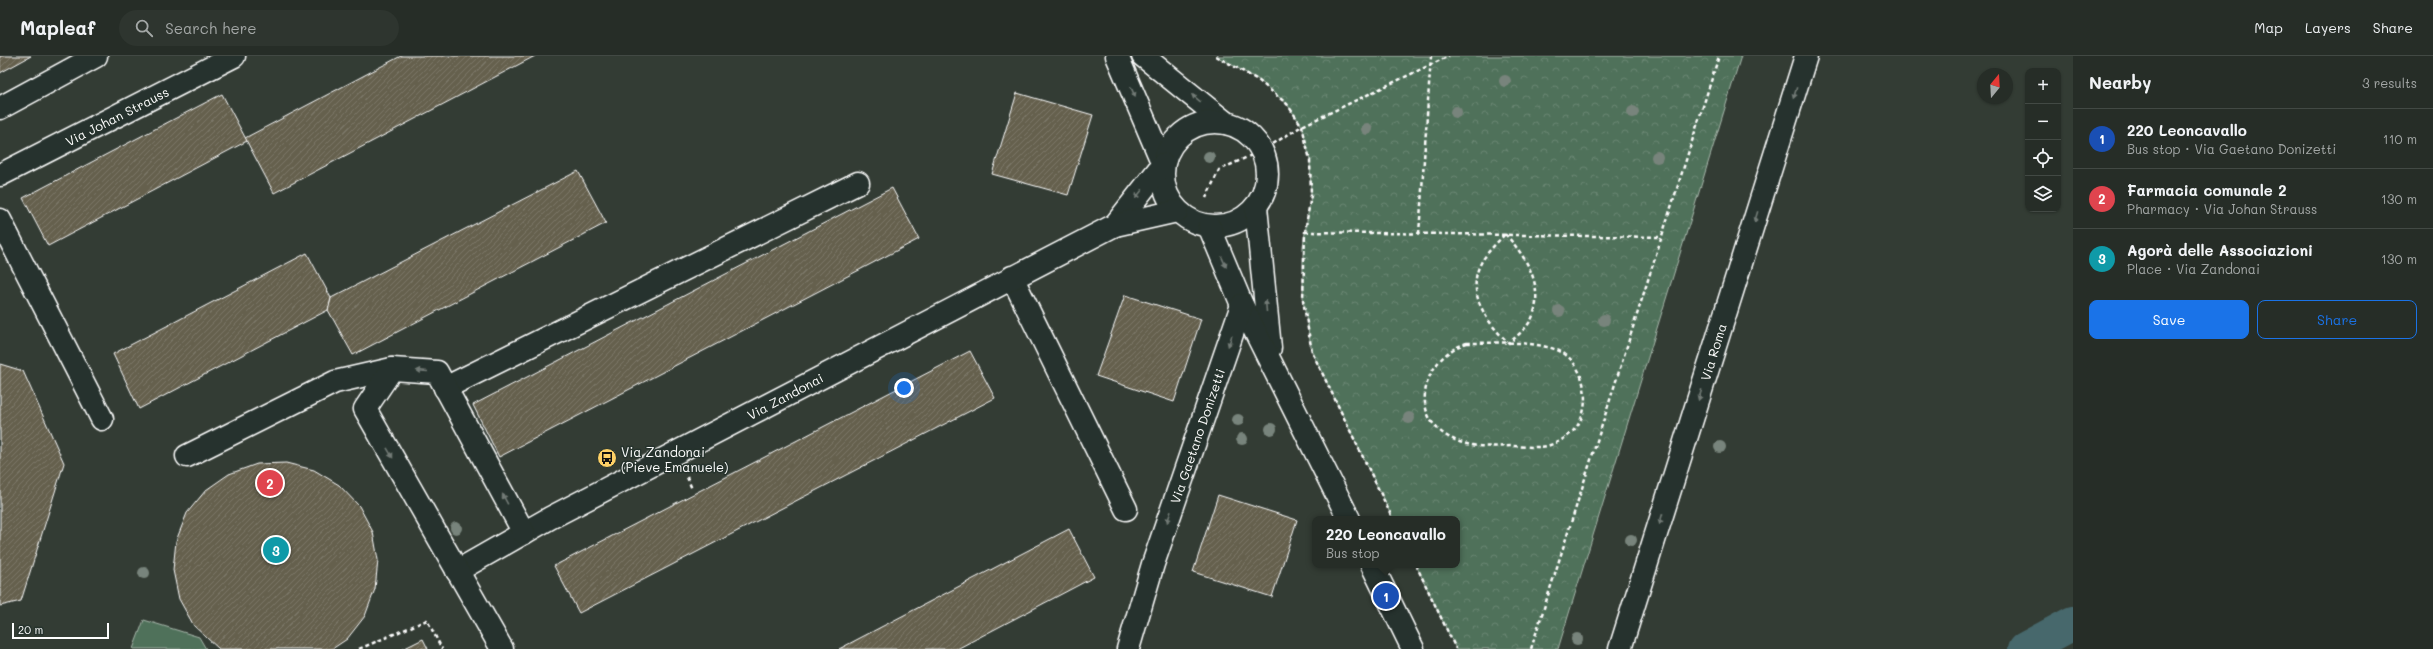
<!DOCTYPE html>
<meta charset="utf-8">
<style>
body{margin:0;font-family:Mali,sans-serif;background:#2e352f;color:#f1f3f6}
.controls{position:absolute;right:12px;top:12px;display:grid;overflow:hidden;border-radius:8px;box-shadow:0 1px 3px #0004}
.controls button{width:36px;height:36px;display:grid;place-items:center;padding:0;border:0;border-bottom:1px solid #424944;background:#262d27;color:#f1f3f6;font:20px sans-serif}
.compass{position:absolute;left:1977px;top:12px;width:36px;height:36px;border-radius:50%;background:#262d27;box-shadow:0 1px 3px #0004;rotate:18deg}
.scale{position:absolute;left:12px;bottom:10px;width:97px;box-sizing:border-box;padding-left:4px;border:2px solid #fff;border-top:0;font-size:11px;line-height:14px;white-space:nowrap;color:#fff;-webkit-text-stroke:3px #26332d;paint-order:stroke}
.you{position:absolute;left:904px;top:332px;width:14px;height:14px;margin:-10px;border:3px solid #fff;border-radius:50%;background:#1a73e8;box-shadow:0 0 0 6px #1a73e833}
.badge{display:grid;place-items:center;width:26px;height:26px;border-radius:50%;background:#1a73e8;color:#fff;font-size:13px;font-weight:700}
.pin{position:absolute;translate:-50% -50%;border:2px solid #fff;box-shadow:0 1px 4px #0006}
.popup{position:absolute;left:1312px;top:460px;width:148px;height:52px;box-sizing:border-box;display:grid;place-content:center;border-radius:8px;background:#262d27;filter:drop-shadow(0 1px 3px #0005);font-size:13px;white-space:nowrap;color:#a4a8a7}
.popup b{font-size:15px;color:#f1f3f6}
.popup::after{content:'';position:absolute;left:50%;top:100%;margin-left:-8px;border:8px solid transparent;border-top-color:#262d27}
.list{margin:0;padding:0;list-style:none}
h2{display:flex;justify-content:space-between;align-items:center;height:52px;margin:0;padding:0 16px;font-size:17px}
h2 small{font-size:13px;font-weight:400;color:#a4a8a7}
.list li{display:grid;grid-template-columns:26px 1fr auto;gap:12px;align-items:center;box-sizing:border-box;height:60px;padding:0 16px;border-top:1px solid #424944}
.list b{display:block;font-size:15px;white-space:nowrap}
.list p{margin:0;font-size:13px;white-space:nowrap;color:#a4a8a7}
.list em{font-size:13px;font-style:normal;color:#a4a8a7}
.actions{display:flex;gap:8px;padding:12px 16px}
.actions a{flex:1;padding:9px 0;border:1px solid #1a73e8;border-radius:8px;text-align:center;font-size:14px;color:#1a73e8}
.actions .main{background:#1a73e8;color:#fff}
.icon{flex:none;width:22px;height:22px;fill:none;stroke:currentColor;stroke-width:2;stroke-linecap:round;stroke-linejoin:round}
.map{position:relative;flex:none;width:2073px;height:593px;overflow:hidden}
header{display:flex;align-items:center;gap:24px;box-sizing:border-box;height:56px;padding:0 20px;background:#262d27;border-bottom:1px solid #424944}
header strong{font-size:19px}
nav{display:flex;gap:22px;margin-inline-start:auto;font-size:14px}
.search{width:280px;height:36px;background:#2e352f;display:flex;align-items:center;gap:10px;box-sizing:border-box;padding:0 14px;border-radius:22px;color:#a4a8a7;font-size:15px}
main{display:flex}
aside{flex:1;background:#262d27}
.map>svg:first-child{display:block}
.green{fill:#50715a;stroke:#a8b8ac}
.park{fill:url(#park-crowns);stroke:#a8b8ac}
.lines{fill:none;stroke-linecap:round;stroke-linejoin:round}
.canal{stroke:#46686c;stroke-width:34}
.building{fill:url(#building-hatch);stroke:#fff}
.minor-casing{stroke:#fff;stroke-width:25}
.path{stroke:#fff;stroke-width:2.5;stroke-dasharray:4 3;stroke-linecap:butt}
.minor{stroke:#26332d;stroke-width:22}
.tree{fill:#78847b}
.oneway{fill:#727a76}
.labels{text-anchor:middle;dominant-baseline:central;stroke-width:3;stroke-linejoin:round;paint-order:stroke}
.street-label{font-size:13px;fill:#fff;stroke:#26332d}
.poi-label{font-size:13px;fill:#fff;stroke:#26332d;text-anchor:start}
</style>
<header>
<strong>Mapleaf</strong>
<div class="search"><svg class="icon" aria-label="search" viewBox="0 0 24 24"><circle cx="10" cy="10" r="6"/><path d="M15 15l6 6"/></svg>Search here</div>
<nav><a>Map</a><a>Layers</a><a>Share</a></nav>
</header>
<main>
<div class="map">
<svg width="2073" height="593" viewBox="0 0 2073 593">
<defs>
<pattern id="park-crowns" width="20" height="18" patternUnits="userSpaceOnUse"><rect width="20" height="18" fill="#50715a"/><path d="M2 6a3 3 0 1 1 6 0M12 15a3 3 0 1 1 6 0" fill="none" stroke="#6a8673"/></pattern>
<pattern id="building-hatch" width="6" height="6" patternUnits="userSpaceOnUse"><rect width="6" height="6" fill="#65604e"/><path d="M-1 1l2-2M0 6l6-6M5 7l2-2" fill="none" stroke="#7c7869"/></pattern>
</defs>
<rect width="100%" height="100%" fill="#333c34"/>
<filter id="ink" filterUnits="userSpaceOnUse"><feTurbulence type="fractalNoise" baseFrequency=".025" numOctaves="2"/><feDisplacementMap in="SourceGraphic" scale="8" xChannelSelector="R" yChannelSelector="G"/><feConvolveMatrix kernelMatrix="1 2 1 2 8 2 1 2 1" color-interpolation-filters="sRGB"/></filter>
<g filter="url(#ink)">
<polygon class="green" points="144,564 199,581 206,593 133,593"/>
<polygon class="park" points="1216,0 1741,0 1558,593 1456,593 1416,509 1457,509 1457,463 1393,463 1312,296 1303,244 1303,190 1311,139 1310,104 1302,70 1287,48 1259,24"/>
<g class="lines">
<polyline class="canal" points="2025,593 2073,567"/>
</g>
<g class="building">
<polygon points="0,0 31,0 0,17"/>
<polygon points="401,0 535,0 274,137 245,82"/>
<polygon points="1017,37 1093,59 1068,139 992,118"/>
<polygon points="222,38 247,85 48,190 23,142"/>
<polygon points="578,115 606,167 353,299 328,254 331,242"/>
<polygon points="892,132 919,183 499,401 473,349"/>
<polygon points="307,197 331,242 328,254 139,353 113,298"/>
<polygon points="1125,239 1201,263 1174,346 1096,320"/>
<polygon points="970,295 995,342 579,557 554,510"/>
<polygon points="0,308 23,315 64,407 21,545 0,550"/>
<polygon points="286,407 314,414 339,429 359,450 373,476 378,504 375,533 365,560 347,583 332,593 219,593 194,570 179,543 173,514 176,485 187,457 206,434 229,418 257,408"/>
<polygon points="1218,439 1297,464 1272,541 1193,516"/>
<polygon points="1069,473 1094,521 957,593 839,593"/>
<polygon points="423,583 428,593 403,593"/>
</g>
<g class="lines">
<g class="minor-casing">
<g id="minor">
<polyline points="1117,0 1163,108"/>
<polyline points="1143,0 1226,67"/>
<polyline points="0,52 96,0"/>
<circle cx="1215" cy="118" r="52"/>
<polyline points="0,119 234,0"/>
<polyline points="1256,151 1270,292"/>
<polyline points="0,164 102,363"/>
<polyline points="1115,169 1163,108"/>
<polyline points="1209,170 1242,249 1349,463"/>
<polyline points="1012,221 1126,453"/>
<polyline points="445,332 858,127"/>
<polyline points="187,400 335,326 392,313"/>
<polyline points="1372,509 1413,593"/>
<polyline points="457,515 550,462 1115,169 1177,155"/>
<polyline points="502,593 365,353 392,313 437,316 524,477"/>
<polyline points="1128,593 1153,508 1242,249"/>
<polyline points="1620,593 1806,0"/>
</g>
</g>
<g class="path">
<polyline points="1216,0 1258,24 1287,48 1302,70 1310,104 1311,139 1305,176 1303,244 1312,296 1393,463"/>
<polyline points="1206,142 1219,114 1263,94 1302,70 1449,0"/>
<polyline points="1305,176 1662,181"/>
<polyline points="1419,178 1431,0"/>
<path d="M1505,178C1526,200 1545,231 1532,262C1527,272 1517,280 1509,287C1488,269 1465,236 1481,207C1487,196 1497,187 1505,178Z"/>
<path d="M1467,287C1495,287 1530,284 1557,294C1583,304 1592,344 1579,367C1573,378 1562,385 1550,389C1539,393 1523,390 1511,390C1488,391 1467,392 1447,380C1406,355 1427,299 1467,287Z"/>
<polyline points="687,421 692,433"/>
<polyline points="1416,509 1456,593"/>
<polyline points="359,593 427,564 442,593"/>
<polyline points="1531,593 1719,0"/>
</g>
<use href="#minor" class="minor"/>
</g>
<g class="tree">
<circle cx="1505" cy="25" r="6"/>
<circle cx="1456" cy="56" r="6"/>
<circle cx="1633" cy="56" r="6"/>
<circle cx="1367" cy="73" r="6"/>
<circle cx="1209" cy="101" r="6"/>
<circle cx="1657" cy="101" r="6"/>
<circle cx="1559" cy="255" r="6"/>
<circle cx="1604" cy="264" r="6"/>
<circle cx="1409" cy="362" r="6"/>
<circle cx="1238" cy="364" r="6"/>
<circle cx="1271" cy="373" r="6"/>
<circle cx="1242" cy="383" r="6"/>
<circle cx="1720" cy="391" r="6"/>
<circle cx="456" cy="472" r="6"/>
<circle cx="1631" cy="484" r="6"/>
<circle cx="144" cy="517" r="6"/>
<circle cx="1577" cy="583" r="6"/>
</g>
<defs><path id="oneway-solid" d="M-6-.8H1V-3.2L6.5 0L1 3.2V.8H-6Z"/></defs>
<g class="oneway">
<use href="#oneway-solid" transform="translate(1133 36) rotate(67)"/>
<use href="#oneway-solid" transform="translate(1795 37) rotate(107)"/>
<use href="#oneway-solid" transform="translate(1196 42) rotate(-141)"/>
<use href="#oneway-solid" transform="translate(1139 138) rotate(129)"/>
<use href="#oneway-solid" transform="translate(1756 161) rotate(107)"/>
<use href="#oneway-solid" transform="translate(1224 206) rotate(66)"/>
<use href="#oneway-solid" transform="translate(1266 250) rotate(-95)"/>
<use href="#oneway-solid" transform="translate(1230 285) rotate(109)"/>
<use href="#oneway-solid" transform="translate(422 315) rotate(-175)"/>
<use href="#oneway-solid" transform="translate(1700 339) rotate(107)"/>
<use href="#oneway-solid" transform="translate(390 397) rotate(60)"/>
<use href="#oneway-solid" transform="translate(505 443) rotate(-118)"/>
<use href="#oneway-solid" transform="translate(1169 461) rotate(109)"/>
<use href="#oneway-solid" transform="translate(1661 463) rotate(107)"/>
</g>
</g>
<defs>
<g id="bus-disc" transform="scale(1)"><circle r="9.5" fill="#ffd166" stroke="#26332d"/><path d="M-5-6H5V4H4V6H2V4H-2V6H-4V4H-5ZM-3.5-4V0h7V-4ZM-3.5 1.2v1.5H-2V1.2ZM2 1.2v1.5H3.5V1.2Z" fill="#111"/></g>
</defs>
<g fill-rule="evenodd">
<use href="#bus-disc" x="607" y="402"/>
</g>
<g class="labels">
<g class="street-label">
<text transform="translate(117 60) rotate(-27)">Via Johan Strauss</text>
<text transform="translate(1713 296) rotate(-73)">Via Roma</text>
<text transform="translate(785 340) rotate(-28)">Via Zandonai</text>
<text transform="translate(1197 380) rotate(-71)">Via Gaetano Donizetti</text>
</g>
<g class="poi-label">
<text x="621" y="395">Via Zandonai<tspan x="621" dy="15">(Pieve Emanuele)</tspan></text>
</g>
</g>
</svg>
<div class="controls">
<button>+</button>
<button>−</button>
<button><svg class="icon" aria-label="locate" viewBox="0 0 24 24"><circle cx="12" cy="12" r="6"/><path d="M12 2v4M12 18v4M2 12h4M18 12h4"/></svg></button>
<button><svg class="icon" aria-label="layers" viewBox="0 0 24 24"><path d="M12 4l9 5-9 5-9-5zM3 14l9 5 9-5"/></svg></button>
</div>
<svg class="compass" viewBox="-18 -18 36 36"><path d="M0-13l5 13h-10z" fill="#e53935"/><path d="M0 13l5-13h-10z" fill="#a4a8a7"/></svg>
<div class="scale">20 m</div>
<div class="you"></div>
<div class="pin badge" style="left:1386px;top:540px;background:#1a4fb4">1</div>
<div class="popup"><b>220 Leoncavallo</b>Bus stop</div>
<div class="pin badge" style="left:270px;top:427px;background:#e0444e">2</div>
<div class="pin badge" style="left:276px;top:494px;background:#0f9aa8">3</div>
</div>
<aside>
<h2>Nearby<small>3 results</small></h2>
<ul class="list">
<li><span class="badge" style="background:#1a4fb4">1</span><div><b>220 Leoncavallo</b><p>Bus stop · Via Gaetano Donizetti</p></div><em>110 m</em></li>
<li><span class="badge" style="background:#e0444e">2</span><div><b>Farmacia comunale 2</b><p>Pharmacy · Via Johan Strauss</p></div><em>130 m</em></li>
<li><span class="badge" style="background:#0f9aa8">3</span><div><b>Agorà delle Associazioni</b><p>Place · Via Zandonai</p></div><em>130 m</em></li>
</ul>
<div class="actions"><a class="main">Save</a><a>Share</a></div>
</aside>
</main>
